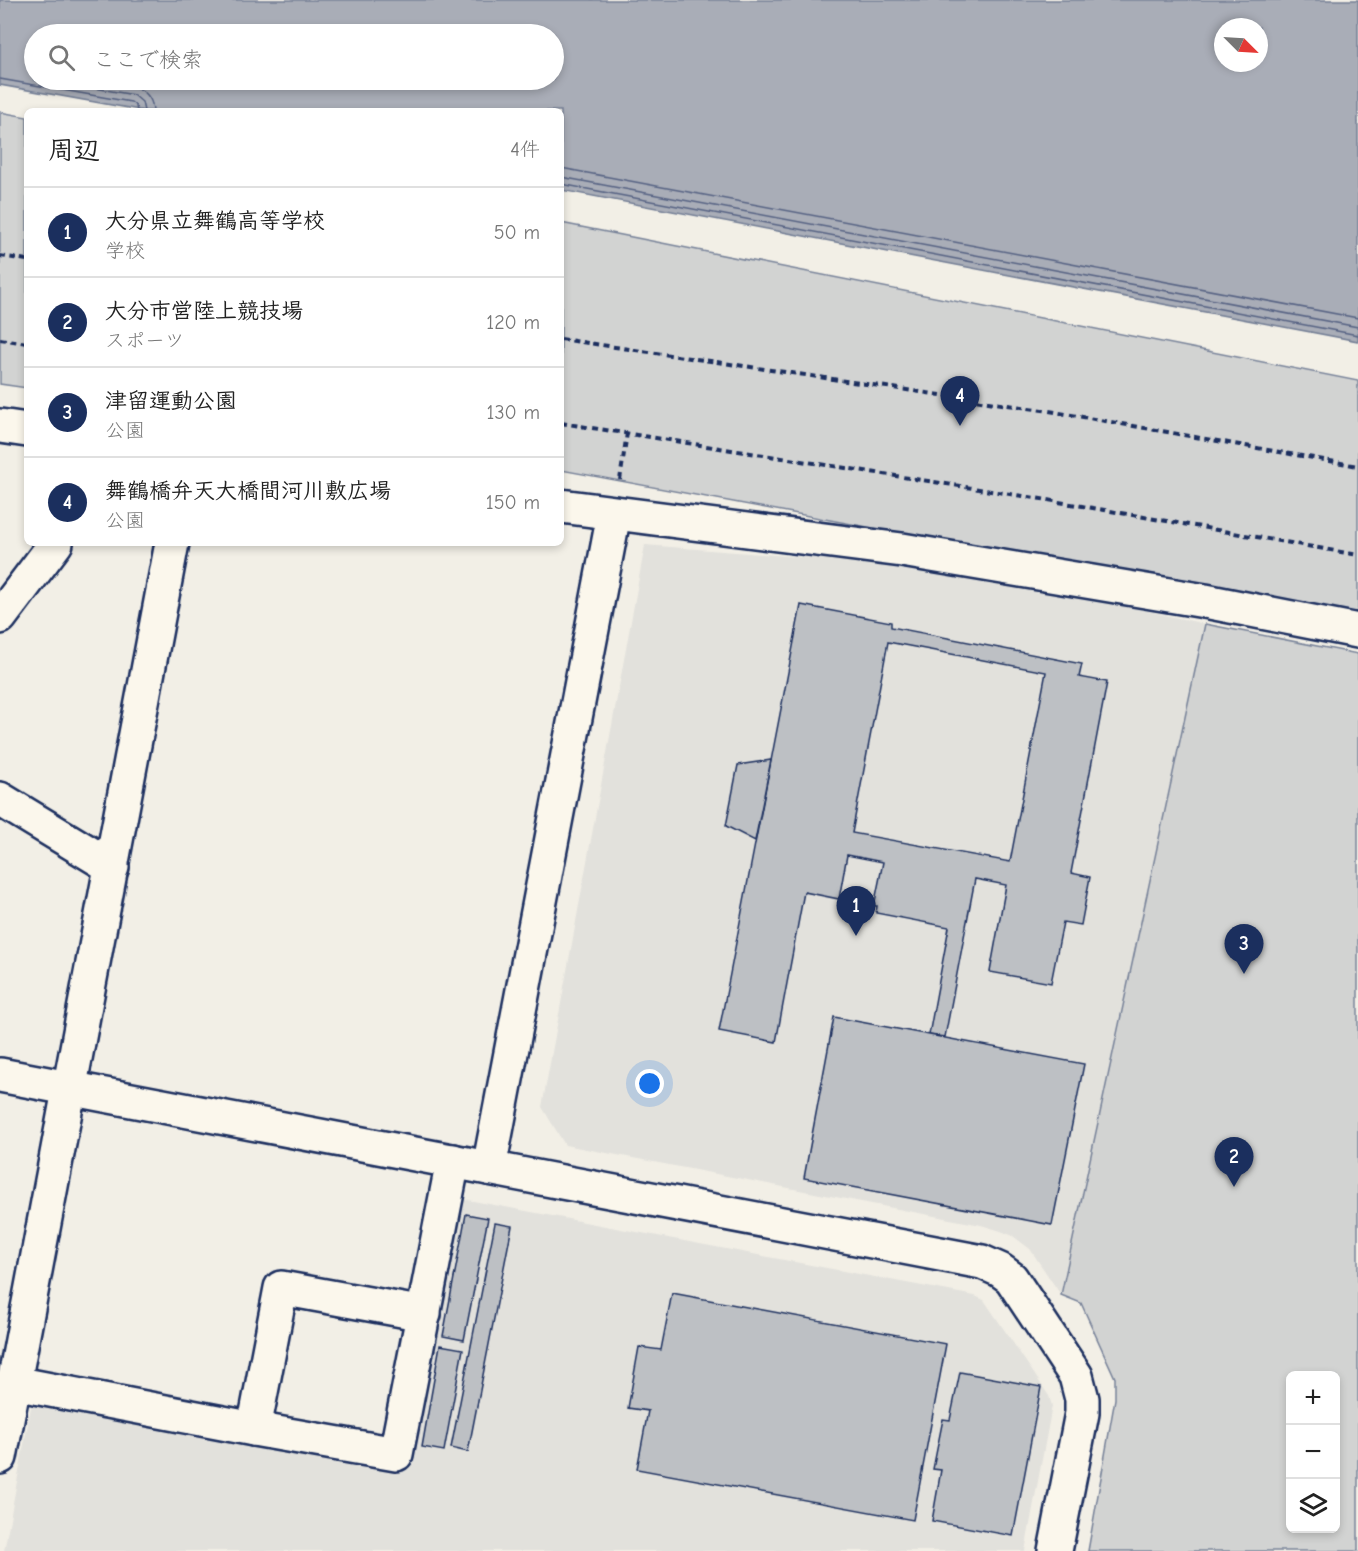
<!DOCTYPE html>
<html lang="ja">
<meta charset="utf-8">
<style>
body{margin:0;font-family:"Comic Neue","Klee One",sans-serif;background:#f6f6f6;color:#222}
.controls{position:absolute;right:18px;bottom:18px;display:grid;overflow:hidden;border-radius:9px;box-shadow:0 3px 9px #0003}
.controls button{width:54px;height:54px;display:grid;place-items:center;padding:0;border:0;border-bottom:2px solid #e0e0e0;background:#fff;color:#222;font:30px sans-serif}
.compass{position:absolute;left:1214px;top:18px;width:54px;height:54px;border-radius:50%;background:#fff;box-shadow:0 3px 9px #0003;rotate:114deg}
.you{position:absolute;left:650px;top:1084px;width:21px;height:21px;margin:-15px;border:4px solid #fff;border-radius:50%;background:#1a73e8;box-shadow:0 0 0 9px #1a73e833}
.badge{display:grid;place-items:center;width:39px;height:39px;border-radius:50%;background:#1b2f5e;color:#fff;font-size:20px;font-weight:700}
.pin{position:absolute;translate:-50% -50px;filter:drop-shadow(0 2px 3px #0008)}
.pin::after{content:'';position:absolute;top:32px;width:21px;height:18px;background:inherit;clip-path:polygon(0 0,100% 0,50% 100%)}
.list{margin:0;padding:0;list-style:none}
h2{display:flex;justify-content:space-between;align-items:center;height:78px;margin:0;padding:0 24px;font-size:26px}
h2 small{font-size:20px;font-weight:400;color:#767676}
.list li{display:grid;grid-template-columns:39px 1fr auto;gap:18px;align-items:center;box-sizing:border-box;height:90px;padding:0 24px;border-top:2px solid #e0e0e0}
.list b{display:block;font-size:22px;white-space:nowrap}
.list p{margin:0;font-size:20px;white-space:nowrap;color:#767676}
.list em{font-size:20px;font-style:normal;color:#767676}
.icon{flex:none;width:33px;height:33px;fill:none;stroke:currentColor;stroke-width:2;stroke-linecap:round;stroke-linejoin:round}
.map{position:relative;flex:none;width:1358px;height:1551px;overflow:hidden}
.search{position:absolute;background:#fff;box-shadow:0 3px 9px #0003;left:24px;top:24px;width:540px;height:66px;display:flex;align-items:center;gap:15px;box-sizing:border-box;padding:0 21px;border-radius:33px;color:#767676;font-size:22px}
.panel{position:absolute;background:#fff;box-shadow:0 3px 9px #0003;left:24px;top:108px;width:540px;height:438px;border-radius:9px}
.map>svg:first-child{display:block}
.built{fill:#e2e1dc}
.green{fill:#d2d3d2;stroke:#768198;stroke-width:1.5;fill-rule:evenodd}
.water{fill:#a9adb7;stroke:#707b93;stroke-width:1.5;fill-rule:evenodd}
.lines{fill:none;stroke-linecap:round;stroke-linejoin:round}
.shore{stroke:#546182;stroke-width:1.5}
.building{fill:#bdc0c4;stroke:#1b2f5e;stroke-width:1.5;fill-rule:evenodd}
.minor-casing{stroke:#1b2f5e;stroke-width:38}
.path{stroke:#1b2f5e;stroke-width:4;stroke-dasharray:6 4.5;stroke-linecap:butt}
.minor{stroke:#fbf7ec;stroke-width:33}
</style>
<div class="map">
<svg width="1358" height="1551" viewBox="0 0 1358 1551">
<rect width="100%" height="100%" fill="#f2efe6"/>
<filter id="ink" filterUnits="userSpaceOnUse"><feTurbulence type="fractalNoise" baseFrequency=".0167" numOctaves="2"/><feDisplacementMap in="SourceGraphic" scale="12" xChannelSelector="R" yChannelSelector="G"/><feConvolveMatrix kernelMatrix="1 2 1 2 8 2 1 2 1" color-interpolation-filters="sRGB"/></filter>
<g filter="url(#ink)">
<g class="built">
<polygon points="645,545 828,559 898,568 1103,601 1205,624 1061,1295 1030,1249 1013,1236 1001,1231 981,1225 565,1145 542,1107"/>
<polygon points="457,1198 975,1296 984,1300 1049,1396 1052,1406 1025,1551 4,1551 31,1407 44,1398 405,1466"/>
</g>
<g class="green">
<polygon points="0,112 27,117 27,388 0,384"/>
<polygon points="561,223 1358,381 1358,618 561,470"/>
<path d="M1205,624L1358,654V1551H1088L1115,1399V1378L1081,1303L1061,1295ZM1290,1376H1336V1528H1290Z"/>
</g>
<path class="water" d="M0,0H1358V341L561,190V111H145L0,85ZM1223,27H1259V63H1223ZM34,34H554V80H34Z"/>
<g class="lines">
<g class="shore">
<polyline points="0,79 131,102 136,106 137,111"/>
<polyline points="50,80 134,95 142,102 144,111"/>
<path d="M100,80C121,84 152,83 153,111"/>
<polyline points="561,168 1358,318"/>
<polyline points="561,177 1358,327"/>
<polyline points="561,184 1358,335"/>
</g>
</g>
<g class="building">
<path d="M801,605L891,622V627L1082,664L1079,677L1107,682L1071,873L1090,877L1081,925L1063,922L1051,983L990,972L1006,885L975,879L945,1037L929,1035L949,927L876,913L877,906H874L883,862L847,855L839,899L804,892L776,1042L719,1031ZM888,642L1046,672L1010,862L852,833Z"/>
<polygon points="771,760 755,841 726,826 738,765"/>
<polygon points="834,1017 1084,1064 1052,1225 804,1178"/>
<polygon points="466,1214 488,1218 464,1340 443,1336"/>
<polygon points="495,1223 512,1226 468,1452 451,1448"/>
<polygon points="672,1293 946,1344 913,1520 637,1469 648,1411 628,1408 639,1347 661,1350"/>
<polygon points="440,1345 463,1349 444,1451 422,1447"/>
<polygon points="960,1372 1041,1387 1013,1536 932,1521 941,1470 933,1469 943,1419 950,1420"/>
</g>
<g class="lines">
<g class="minor-casing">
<g id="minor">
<polyline points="0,426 27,430"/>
<polyline points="561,506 902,550 1205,601 1358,631"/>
<polyline points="0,617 56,543"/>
<polyline points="0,799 112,867"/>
<polyline points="0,1075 982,1262 1000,1270 1011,1278 1076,1376 1082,1399 1082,1413 1055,1551"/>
<polyline points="489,1168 614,514"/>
<polyline points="14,1383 254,1429 396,1454 453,1161"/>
<polyline points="254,1429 281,1288 424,1314"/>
<polyline points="0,1457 172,543"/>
</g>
</g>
<g class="path">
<polyline points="0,256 27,260"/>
<polyline points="0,339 27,343"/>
<polyline points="561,339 1049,411 1358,466"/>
<polyline points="561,423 1048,500 1358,555"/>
<polyline points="620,480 627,433"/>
</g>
<use href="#minor" class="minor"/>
</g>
</g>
</svg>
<div class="controls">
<button>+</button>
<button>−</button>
<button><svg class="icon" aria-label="layers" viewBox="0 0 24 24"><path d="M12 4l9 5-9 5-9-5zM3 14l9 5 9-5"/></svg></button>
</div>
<svg class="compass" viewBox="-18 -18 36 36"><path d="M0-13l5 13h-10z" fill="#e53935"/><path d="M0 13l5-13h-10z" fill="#767676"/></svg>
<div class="you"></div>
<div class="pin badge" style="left:856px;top:936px">1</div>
<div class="pin badge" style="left:1234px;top:1187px">2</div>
<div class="pin badge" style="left:1244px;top:974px">3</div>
<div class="pin badge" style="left:960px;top:426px">4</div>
<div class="search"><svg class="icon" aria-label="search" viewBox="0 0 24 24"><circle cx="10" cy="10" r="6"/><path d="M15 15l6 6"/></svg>ここで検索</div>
<section class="panel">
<h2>周辺<small>4件</small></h2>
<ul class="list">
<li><span class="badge">1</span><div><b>大分県立舞鶴高等学校</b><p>学校</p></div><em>50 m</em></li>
<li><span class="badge">2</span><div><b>大分市営陸上競技場</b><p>スポーツ</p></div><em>120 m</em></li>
<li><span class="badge">3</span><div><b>津留運動公園</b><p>公園</p></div><em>130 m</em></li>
<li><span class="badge">4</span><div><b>舞鶴橋弁天大橋間河川敷広場</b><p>公園</p></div><em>150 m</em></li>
</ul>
</section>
</div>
